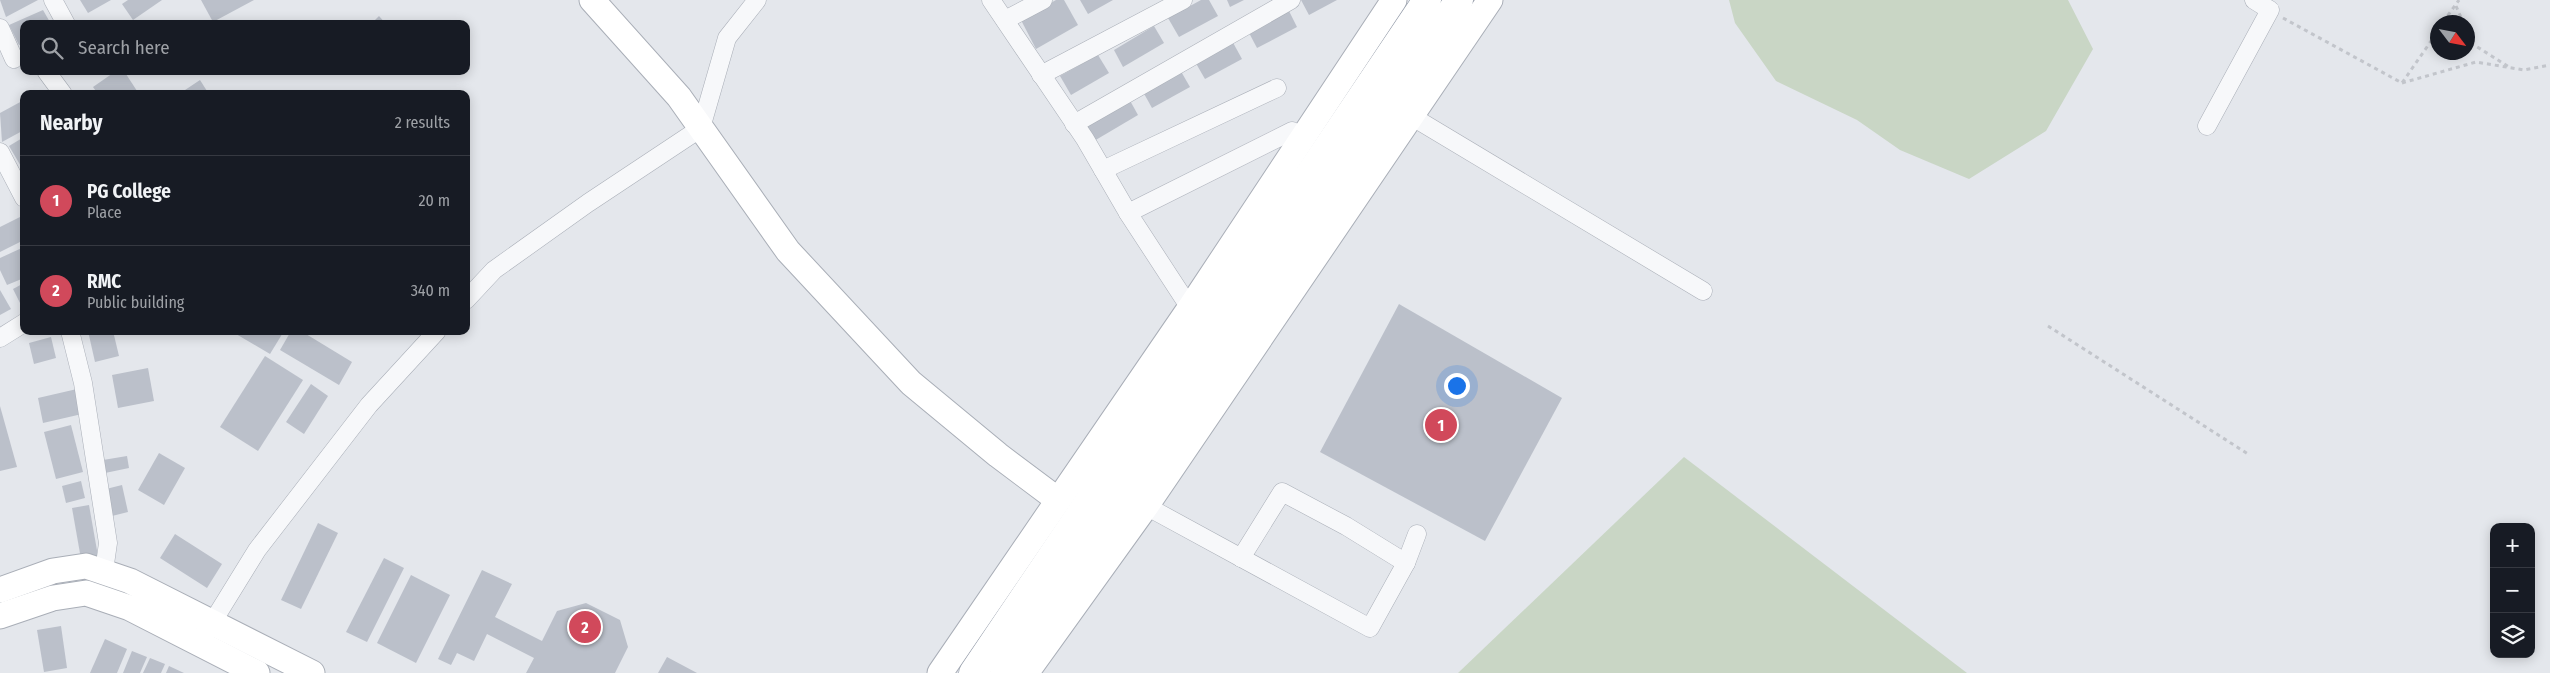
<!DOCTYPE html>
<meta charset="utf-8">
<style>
body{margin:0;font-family:"Fira Sans Condensed",sans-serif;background:#20242c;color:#f1f3f6}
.controls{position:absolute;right:15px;bottom:15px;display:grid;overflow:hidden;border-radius:10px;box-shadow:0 2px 12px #0003}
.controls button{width:45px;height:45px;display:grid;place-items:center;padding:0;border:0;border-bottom:1px solid #363941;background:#171b24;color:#f1f3f6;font:25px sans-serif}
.compass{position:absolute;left:2430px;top:15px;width:45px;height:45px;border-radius:50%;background:#171b24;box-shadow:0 2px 12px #0003;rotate:122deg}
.you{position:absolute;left:1456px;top:385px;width:18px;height:18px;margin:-12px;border:4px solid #fff;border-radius:50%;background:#1a73e8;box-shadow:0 0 0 8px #1a73e833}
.badge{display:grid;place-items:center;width:32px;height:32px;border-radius:50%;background:#d1495b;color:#fff;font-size:16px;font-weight:700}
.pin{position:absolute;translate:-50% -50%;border:2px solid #fff;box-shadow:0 1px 5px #0006}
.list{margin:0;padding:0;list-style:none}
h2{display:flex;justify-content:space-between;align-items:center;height:65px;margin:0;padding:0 20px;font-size:21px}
h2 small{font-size:16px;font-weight:400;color:#9ea1a6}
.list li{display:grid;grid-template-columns:32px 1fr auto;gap:15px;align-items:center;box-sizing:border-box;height:90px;padding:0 20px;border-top:1px solid #363941}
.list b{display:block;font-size:19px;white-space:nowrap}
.list p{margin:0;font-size:16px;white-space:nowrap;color:#9ea1a6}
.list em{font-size:16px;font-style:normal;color:#9ea1a6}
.icon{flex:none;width:28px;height:28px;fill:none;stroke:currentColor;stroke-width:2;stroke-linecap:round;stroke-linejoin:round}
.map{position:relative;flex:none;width:2550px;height:673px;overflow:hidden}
.search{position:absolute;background:#171b24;box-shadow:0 2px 12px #0003;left:20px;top:20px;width:450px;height:55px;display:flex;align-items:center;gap:12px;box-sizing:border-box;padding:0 18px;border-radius:10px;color:#9ea1a6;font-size:19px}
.panel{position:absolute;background:#171b24;box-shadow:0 2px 12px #0003;left:20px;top:90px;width:450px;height:245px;border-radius:10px}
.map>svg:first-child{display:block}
.green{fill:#c9d6c5}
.building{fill:#bbc0ca}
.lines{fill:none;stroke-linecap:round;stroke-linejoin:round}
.street-casing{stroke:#a9aeb7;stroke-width:19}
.secondary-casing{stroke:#a9aeb7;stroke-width:27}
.highway-casing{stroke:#8b94a3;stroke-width:29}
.path{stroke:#c2c5cb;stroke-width:3;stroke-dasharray:4 4;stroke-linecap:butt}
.street{stroke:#f7f8fa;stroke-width:18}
.secondary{stroke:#fff;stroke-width:25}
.highway{stroke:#fff;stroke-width:28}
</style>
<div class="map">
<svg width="2550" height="673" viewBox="0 0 2550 673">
<rect width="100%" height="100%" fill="#e4e7ec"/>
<g class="green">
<polygon points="1729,0 2068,0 2093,49 2046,131 1969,179 1900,150 1857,120 1776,81 1735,23"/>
<polygon points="1684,457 1967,673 1458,673"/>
</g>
<g class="building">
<polygon points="0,0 38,0 6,17"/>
<polygon points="80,0 111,0 88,13"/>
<polygon points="128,0 162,0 133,20 122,4"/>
<polygon points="201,0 254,0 213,22"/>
<polygon points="1056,0 1064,0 1078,25 1036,49 1021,20"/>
<polygon points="1080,0 1113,0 1088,14"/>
<polygon points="1201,0 1209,0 1218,16 1179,37 1168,18"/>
<polygon points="1227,0 1244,0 1230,7"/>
<polygon points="1301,0 1337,0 1309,15"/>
<polygon points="1287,7 1297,27 1257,48 1247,29"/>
<polygon points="43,10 51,24 24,24 24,44 19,45 9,25"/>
<polygon points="379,16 386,24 371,24"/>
<polygon points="1154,26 1164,43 1123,67 1114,50"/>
<polygon points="1231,39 1242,59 1205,79 1194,60"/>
<polygon points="1098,55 1109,73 1071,95 1060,76"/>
<polygon points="1179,68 1190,87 1152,108 1142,90"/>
<polygon points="116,71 124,71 139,94 98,94 93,87"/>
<polygon points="200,80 207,91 203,94 179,94"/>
<polygon points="1128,97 1138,115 1094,141 1084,124"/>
<polygon points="24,100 24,130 2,142 0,113"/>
<polygon points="24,137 24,167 22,168 9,146"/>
<polygon points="22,216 24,240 0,252 0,227"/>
<polygon points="24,247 24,278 7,285 0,270 0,258"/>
<polygon points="24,283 24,311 13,289"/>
<polygon points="0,290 11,309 0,315"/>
<polygon points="1399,304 1562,398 1485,541 1320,452"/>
<polygon points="88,331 113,331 119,356 95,362"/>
<polygon points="238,331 284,331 270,354 236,334"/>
<polygon points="291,331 301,331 352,362 339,385 280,350"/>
<polygon points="51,337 56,358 34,364 29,343"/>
<polygon points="265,356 303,380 258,451 220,427"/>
<polygon points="148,368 154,401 118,408 112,375"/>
<polygon points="311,384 328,396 304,434 286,422"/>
<polygon points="77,389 82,414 43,423 38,398"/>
<polygon points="0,406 17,467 0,471"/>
<polygon points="71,425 83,472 56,479 44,432"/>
<polygon points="159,453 185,468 164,505 138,490"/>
<polygon points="127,456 129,468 105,473 103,460"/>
<polygon points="81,481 85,498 66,503 62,486"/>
<polygon points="122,485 128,512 108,517 102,490"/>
<polygon points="89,505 98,556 81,559 72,508"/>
<polygon points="318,523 338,533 301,609 281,600"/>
<polygon points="175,534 222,564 207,588 160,558"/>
<polygon points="384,558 404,568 367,642 346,632"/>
<polygon points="482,570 512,584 495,617 542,641 557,611 586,603 620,620 628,647 615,673 526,673 534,658 487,634 474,661 457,653 451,665 438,659"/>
<polygon points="411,575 450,595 416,663 377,643"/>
<polygon points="61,626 67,668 44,672 37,630"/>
<polygon points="105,639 127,649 117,673 90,673"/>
<polygon points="132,651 147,657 140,673 123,673"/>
<polygon points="667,657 697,673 658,673"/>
<polygon points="150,658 165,664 161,673 143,673"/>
<polygon points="169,666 184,673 166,673"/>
</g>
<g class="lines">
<g class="street-casing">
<g id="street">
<polyline points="53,0 66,24"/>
<polyline points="991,0 1085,139 1128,213 1190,308"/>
<polyline points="1005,20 1043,0"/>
<polyline points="0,28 14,59"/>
<polyline points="46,71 63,94"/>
<polyline points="1041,75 1183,0"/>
<polyline points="1401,110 1703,291"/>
<polyline points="1074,124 1291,0"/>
<polyline points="2207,126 2270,10 2254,0"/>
<polyline points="0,152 24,198"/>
<polyline points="1103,170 1277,88"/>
<polyline points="1128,213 1292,131 1303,137"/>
<polyline points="466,300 494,270 588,203 701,128 727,38 757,0"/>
<polyline points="70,331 83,383 108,543 104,571"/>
<polyline points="0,338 24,323"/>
<polyline points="1146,506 1370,628 1406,563 1417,534"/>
<polyline points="1241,558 1282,492 1346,526 1406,563"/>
<polyline points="207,631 257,550 369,405 437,331"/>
</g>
</g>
<g class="secondary-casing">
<g id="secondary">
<polyline points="592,0 679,97 788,251 911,383 998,455 1058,500"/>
<polyline points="0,590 53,571 86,566 130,581 312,673"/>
<polyline points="0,616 53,598 86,593 130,608 257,673"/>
<polyline points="940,673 1190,308 1394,0"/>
<polyline points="1026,673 1146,506 1490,0"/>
</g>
</g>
<g class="highway-casing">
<g id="highway">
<polyline points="973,673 1427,0"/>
<polyline points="1004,673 1459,0"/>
</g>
</g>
<g class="path">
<polyline points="2456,6 2463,22"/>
<polyline points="2283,18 2402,83 2438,31"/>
<polyline points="2443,22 2459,0"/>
<polyline points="2468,35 2471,43 2509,67"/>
<polyline points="2402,83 2476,62 2524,70 2550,65"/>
<polyline points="2048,326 2248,454"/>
</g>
<use href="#street" class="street"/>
<use href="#secondary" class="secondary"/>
<use href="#highway" class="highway"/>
</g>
</svg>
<div class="controls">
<button>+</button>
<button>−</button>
<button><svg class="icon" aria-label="layers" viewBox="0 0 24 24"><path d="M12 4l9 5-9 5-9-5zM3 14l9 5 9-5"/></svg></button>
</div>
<svg class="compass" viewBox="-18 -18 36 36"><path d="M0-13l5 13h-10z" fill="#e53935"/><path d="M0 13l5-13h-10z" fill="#9ea1a6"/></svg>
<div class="you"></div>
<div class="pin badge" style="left:1441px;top:425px">1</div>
<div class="pin badge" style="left:585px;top:627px">2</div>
<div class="search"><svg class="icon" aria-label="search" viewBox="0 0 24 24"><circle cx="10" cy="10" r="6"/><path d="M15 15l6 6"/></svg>Search here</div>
<section class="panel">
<h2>Nearby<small>2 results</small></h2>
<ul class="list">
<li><span class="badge">1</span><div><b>PG College</b><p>Place</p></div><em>20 m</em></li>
<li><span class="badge">2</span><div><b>RMC</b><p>Public building</p></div><em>340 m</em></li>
</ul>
</section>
</div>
